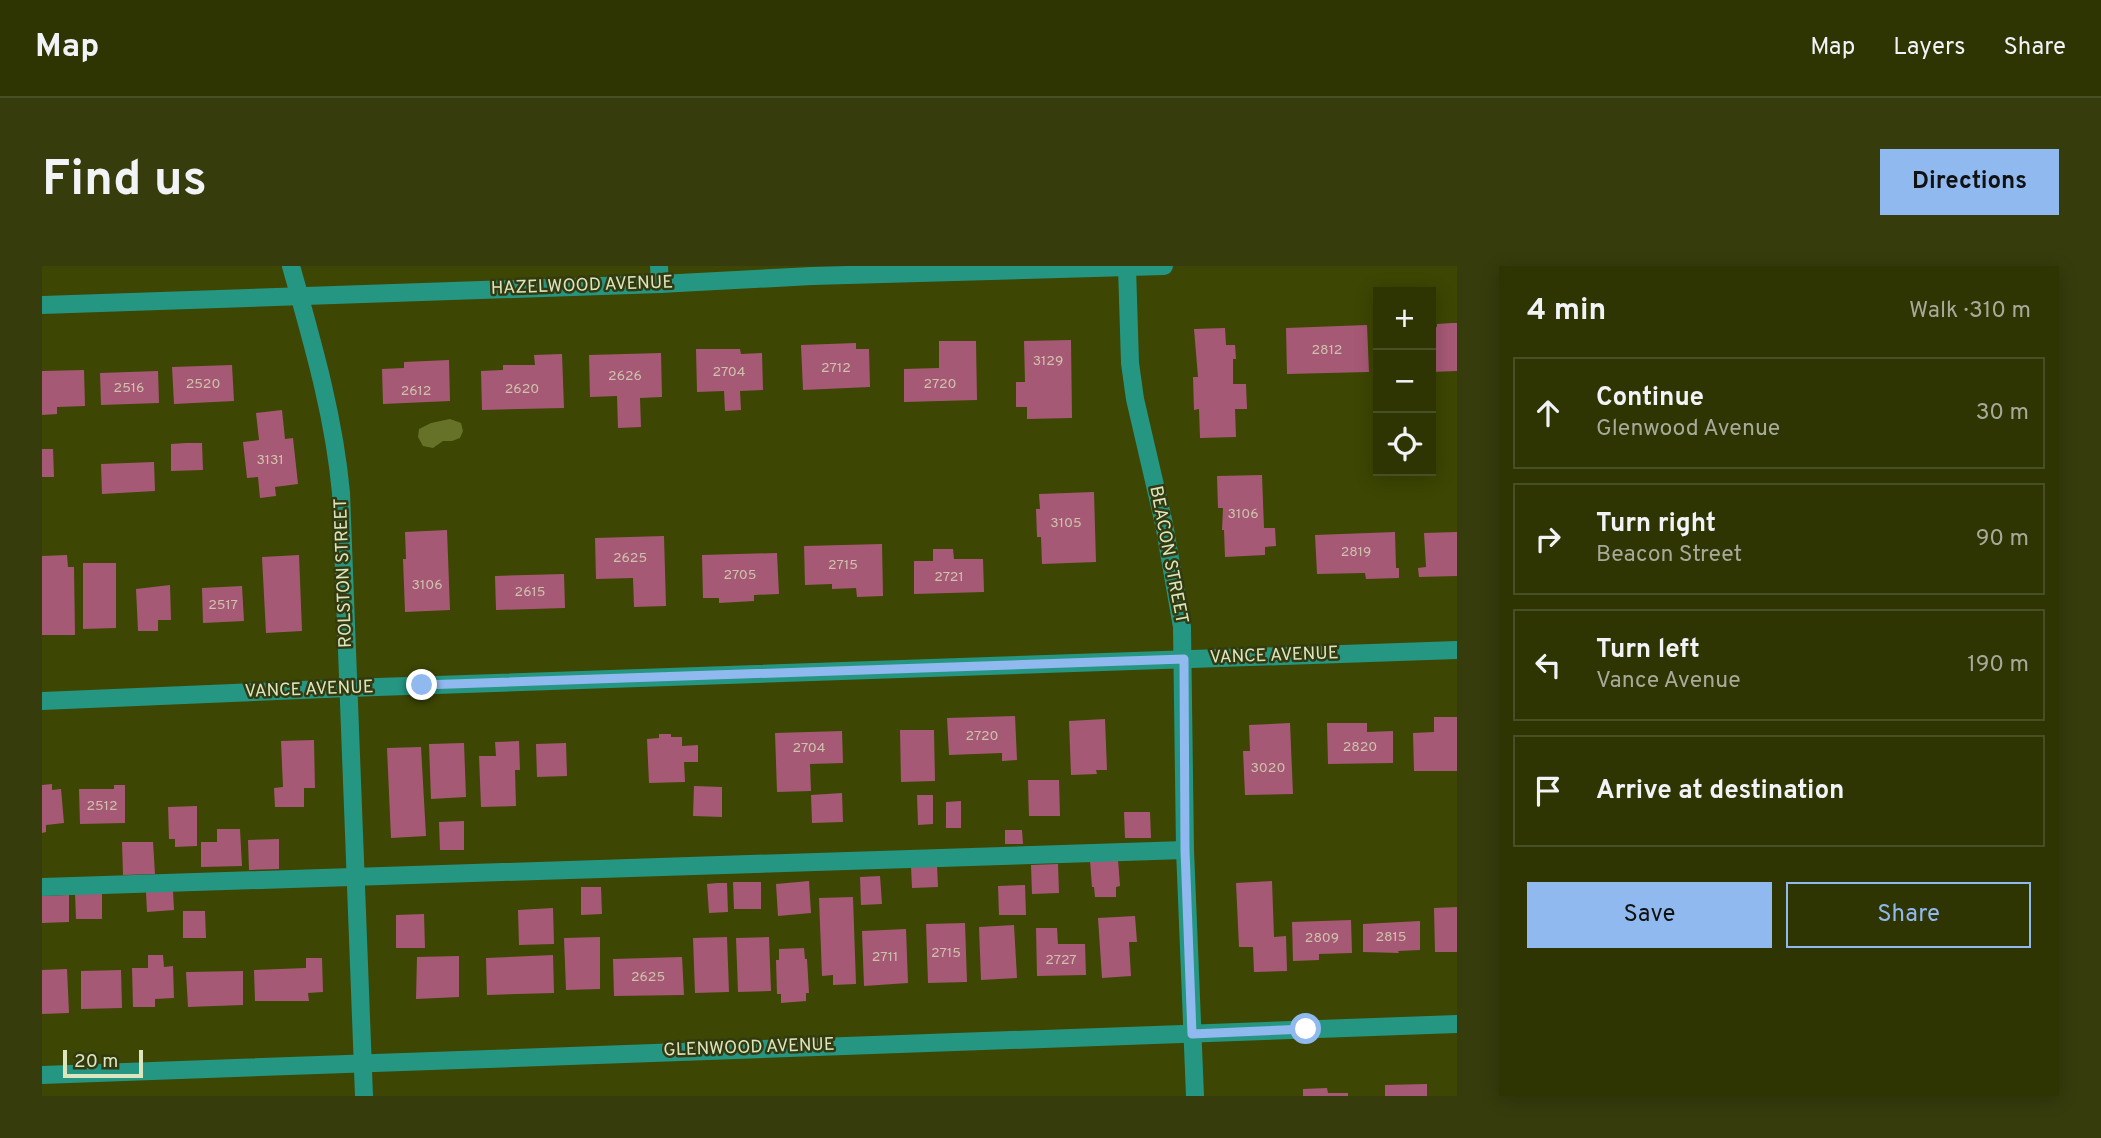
<!DOCTYPE html>
<meta charset="utf-8">
<style>
body{margin:0;font-family:Overpass,sans-serif;background:#363c0c;color:#f1f3f6}
.controls{position:absolute;right:21px;top:21px;display:grid;overflow:hidden;border-radius:0px;box-shadow:0 4px 18px #0003}
.controls button{width:63px;height:63px;display:grid;place-items:center;padding:0;border:0;border-bottom:2px solid #494f24;background:#2e3402;color:#f1f3f6;font:35px sans-serif}
.scale{position:absolute;left:21px;bottom:18px;width:80px;box-sizing:border-box;padding-left:7px;border:4px solid #dce5be;border-top:0;font-size:19px;line-height:24px;white-space:nowrap;color:#dce5be;-webkit-text-stroke:5px #333a10;paint-order:stroke}
.stop{position:absolute;width:21px;height:21px;margin:-16px;border:5px solid #90b9f0;border-radius:50%;background:#fff}
.stop.end{background:#90b9f0;border-color:#fff;box-shadow:0 2px 7px #0008}
.list{margin:0;padding:0;list-style:none}
h2{display:flex;justify-content:space-between;align-items:center;height:91px;margin:0;padding:0 28px;font-size:30px}
h2 small{font-size:23px;font-weight:400;color:#a7aa99}
.list li{display:grid;grid-template-columns:46px 1fr auto;gap:21px;align-items:center;box-sizing:border-box;height:112px;margin:0 14px 14px;padding:0 14px;border:2px solid #494f24;border-radius:0px}
.list b{display:block;font-size:26px;white-space:nowrap}
.list p{margin:0;font-size:23px;white-space:nowrap;color:#a7aa99}
.list em{font-size:23px;font-style:normal;color:#a7aa99}
.actions{display:flex;gap:14px;padding:21px 28px}
.actions a{flex:1;padding:16px 0;border:2px solid #90b9f0;border-radius:0px;text-align:center;font-size:24px;color:#90b9f0}
.actions .main{background:#90b9f0;color:#111}
.icon{flex:none;width:38px;height:38px;fill:none;stroke:currentColor;stroke-width:2;stroke-linecap:round;stroke-linejoin:round}
.map{position:relative;flex:none;width:1415px;height:830px;overflow:hidden;border-radius:0px}
header{display:flex;align-items:center;gap:42px;box-sizing:border-box;height:98px;padding:0 35px;background:#2e3402;border-bottom:2px solid #494f24}
header strong{font-size:33px}
nav{display:flex;gap:38px;margin-inline-start:auto;font-size:24px}
.intro{display:flex;align-items:center;justify-content:space-between;box-sizing:border-box;height:168px;padding:0 42px}
h1{margin:0;font-size:49px}
.button{padding:18px 32px;border-radius:0px;background:#90b9f0;color:#111;font-size:24px;font-weight:700}
main{display:flex;gap:42px;padding:0 42px}
aside{flex:1;background:#2e3402;border-radius:0px;box-shadow:0 4px 18px #0003}
.map>svg:first-child{display:block}
.water{fill:#667227}
.building{fill:#a65975}
.lines{fill:none;stroke-linecap:round;stroke-linejoin:round}
.minor{stroke:#259682;stroke-width:18}
.route{stroke:#90b9f0;stroke-width:9}
.labels{text-anchor:middle;dominant-baseline:central;stroke-width:5;stroke-linejoin:round;paint-order:stroke}
.number-label{font-size:14px;fill:#cec2ac}
.street-label{font-size:18px;fill:#dce5be;stroke:#333a10}
</style>
<header>
<strong>Map</strong>
<nav><a>Map</a><a>Layers</a><a>Share</a></nav>
</header>
<div class="intro"><h1>Find us</h1><a class="button">Directions</a></div>
<main>
<div class="map">
<svg width="1415" height="830" viewBox="0 0 1415 830">
<rect width="100%" height="100%" fill="#3d4603"/>
<polygon class="water" points="408,153 419,157 421,165 418,172 410,175 401,175 391,182 381,180 376,171 377,163 389,157"/>
<g class="building">
<polygon points="1410,57 1415,57 1415,105 1389,106 1389,62 1395,61 1395,58"/>
<polygon points="1325,59 1327,106 1245,108 1244,62"/>
<polygon points="1183,62 1184,79 1193,79 1194,93 1191,93 1191,118 1204,118 1205,143 1193,143 1194,171 1158,172 1157,143 1152,144 1151,111 1156,111 1152,63"/>
<polygon points="1029,74 1030,152 985,153 985,141 974,141 974,116 983,116 982,75"/>
<polygon points="897,75 934,75 935,134 862,136 862,103 897,102"/>
<polygon points="814,77 814,83 827,83 828,121 761,124 759,79"/>
<polygon points="654,83 698,83 699,88 720,87 721,124 698,125 699,144 683,145 682,125 655,126"/>
<polygon points="619,87 620,131 598,132 599,161 576,162 575,130 548,131 547,89"/>
<polygon points="520,88 522,142 440,144 439,105 461,104 461,99 493,99 492,89"/>
<polygon points="407,94 408,135 341,138 340,103 362,102 362,96"/>
<polygon points="190,99 192,135 132,138 130,101"/>
<polygon points="42,104 43,140 15,141 15,148 0,149 0,105"/>
<polygon points="116,105 117,137 59,139 58,107"/>
<polygon points="240,144 243,173 251,172 256,218 233,221 234,230 218,232 216,211 205,212 201,176 217,174 214,147"/>
<polygon points="144,177 160,177 161,204 129,205 129,178"/>
<polygon points="0,183 11,183 12,211 0,211"/>
<polygon points="112,196 113,225 60,228 59,198"/>
<polygon points="1220,209 1222,262 1233,262 1234,280 1223,281 1223,289 1183,291 1182,264 1180,264 1181,242 1176,242 1175,210"/>
<polygon points="1052,226 1054,296 1000,298 999,271 995,271 994,243 998,243 997,228"/>
<polygon points="405,264 408,344 363,346 361,293 364,293 363,266"/>
<polygon points="1353,266 1354,302 1357,302 1357,312 1324,313 1323,307 1275,308 1273,269"/>
<polygon points="1415,266 1415,310 1377,311 1376,302 1384,301 1382,267"/>
<polygon points="622,270 624,340 592,341 591,312 554,313 553,272"/>
<polygon points="840,278 841,330 815,331 814,322 790,323 790,318 763,319 762,280"/>
<polygon points="891,283 911,283 912,293 941,293 942,326 872,328 872,295 891,295"/>
<polygon points="735,287 737,328 712,329 712,335 677,337 677,332 661,332 660,289"/>
<polygon points="25,289 26,301 32,301 33,369 0,369 0,290"/>
<polygon points="257,289 260,365 224,367 220,291"/>
<polygon points="41,297 74,297 74,362 41,363"/>
<polygon points="522,308 523,342 454,344 453,310"/>
<polygon points="128,319 129,354 116,354 116,365 96,365 94,323"/>
<polygon points="200,320 202,355 161,357 160,322"/>
<polygon points="973,450 975,494 960,495 960,487 907,489 905,452"/>
<polygon points="1392,451 1415,451 1415,505 1372,505 1371,467 1392,466"/>
<polygon points="1063,453 1065,504 1054,504 1055,508 1029,509 1027,455"/>
<polygon points="1248,457 1251,528 1203,529 1201,485 1208,485 1207,459"/>
<polygon points="1285,457 1325,457 1325,466 1351,465 1351,497 1286,498"/>
<polygon points="858,464 892,464 893,515 859,516"/>
<polygon points="800,465 801,497 768,498 769,525 735,526 733,467"/>
<polygon points="617,468 629,468 629,471 640,471 640,480 656,479 656,496 642,496 643,516 607,517 605,473 617,472"/>
<polygon points="272,474 273,522 262,522 262,541 233,541 232,522 241,521 239,475"/>
<polygon points="477,475 478,504 473,504 474,540 439,541 437,490 454,490 453,476"/>
<polygon points="422,477 424,531 389,533 387,478"/>
<polygon points="524,477 525,510 495,511 494,478"/>
<polygon points="379,481 384,570 349,572 345,482"/>
<polygon points="986,514 1017,514 1018,550 987,550"/>
<polygon points="10,518 10,524 19,523 22,557 4,559 4,566 0,567 0,519"/>
<polygon points="72,519 83,519 83,557 38,558 37,523 72,523"/>
<polygon points="652,520 680,521 680,551 651,550"/>
<polygon points="800,527 801,556 770,557 769,529"/>
<polygon points="875,529 891,529 891,558 876,559"/>
<polygon points="919,535 919,562 904,562 904,536"/>
<polygon points="155,540 155,580 133,581 133,573 127,573 126,541"/>
<polygon points="1082,546 1108,546 1109,572 1083,572"/>
<polygon points="422,555 422,584 398,584 397,556"/>
<polygon points="175,563 198,563 200,600 159,601 159,576 175,576"/>
<polygon points="963,564 980,564 981,578 963,578"/>
<polygon points="237,573 237,603 207,604 206,574"/>
<polygon points="80,576 111,576 113,608 81,609"/>
<polygon points="1076,593 1078,620 1074,621 1074,631 1053,631 1052,621 1050,621 1048,595"/>
<polygon points="1016,598 1017,627 990,628 989,599"/>
<polygon points="895,599 896,621 870,622 869,600"/>
<polygon points="838,610 840,638 819,639 818,611"/>
<polygon points="767,615 769,647 736,650 734,618"/>
<polygon points="1230,615 1232,671 1244,670 1245,705 1212,706 1211,681 1197,681 1194,617"/>
<polygon points="691,616 719,616 719,643 692,643"/>
<polygon points="675,617 685,617 686,646 667,647 665,618"/>
<polygon points="983,619 984,649 957,649 956,620"/>
<polygon points="539,621 559,621 560,648 539,649"/>
<polygon points="131,625 132,644 105,646 104,626"/>
<polygon points="33,627 60,627 60,653 34,653"/>
<polygon points="27,629 27,656 0,657 0,630"/>
<polygon points="811,631 814,718 791,719 791,709 780,710 777,632"/>
<polygon points="1415,641 1415,686 1393,686 1392,642"/>
<polygon points="511,642 512,678 477,679 476,644"/>
<polygon points="141,645 163,645 164,672 141,672"/>
<polygon points="382,648 383,682 354,682 354,649"/>
<polygon points="1093,650 1095,676 1087,676 1089,710 1060,712 1056,652"/>
<polygon points="1309,654 1310,687 1277,688 1277,694 1251,695 1250,656"/>
<polygon points="1378,655 1378,684 1356,685 1357,687 1321,686 1321,658"/>
<polygon points="923,657 925,716 886,717 884,658"/>
<polygon points="972,659 975,712 939,714 937,661"/>
<polygon points="994,662 1015,662 1016,678 1043,678 1044,709 995,710"/>
<polygon points="864,663 866,717 822,720 820,665"/>
<polygon points="558,671 558,723 524,724 522,672"/>
<polygon points="685,671 687,726 653,727 651,672"/>
<polygon points="727,671 729,725 696,726 694,672"/>
<polygon points="762,682 763,693 765,693 767,727 764,727 764,735 739,737 739,728 735,728 734,694 737,694 737,683"/>
<polygon points="106,689 121,689 122,701 131,700 132,732 113,733 113,741 91,741 90,702 106,702"/>
<polygon points="511,689 512,727 445,729 444,692"/>
<polygon points="417,690 417,731 374,733 375,691"/>
<polygon points="640,691 642,729 572,730 571,693"/>
<polygon points="264,692 280,692 281,726 266,727 267,735 213,735 212,704 264,702"/>
<polygon points="25,703 27,747 0,748 0,704"/>
<polygon points="79,704 80,742 39,743 39,705"/>
<polygon points="201,705 201,739 146,741 144,706"/>
<polygon points="1385,818 1385,830 1343,830 1343,819"/>
<polygon points="1285,822 1286,827 1306,827 1306,830 1261,830 1261,823"/>
</g>
<g class="lines">
<g class="minor">
<path d="M249,0C270,75 292,149 299,227L322,830"/>
<polyline points="617,0 618,18"/>
<polyline points="1085,1 1088,97 1093,133 1122,258 1140,361 1143,584 1153,830"/>
<polyline points="0,39 618,18 770,10 1122,0"/>
<polyline points="0,435 306,422 1415,384"/>
<polyline points="0,621 1143,584"/>
<polyline points="0,809 1415,758"/>
</g>
</g>
<g class="lines">
<polyline class="route" points="380,419 1142,393 1143,584 1150,768 1264,763"/>
</g>
<g class="labels">
<g class="number-label">
<text x="1285" y="84">2812</text>
<text x="1006" y="95">3129</text>
<text x="794" y="102">2712</text>
<text x="687" y="106">2704</text>
<text x="583" y="110">2626</text>
<text x="161" y="118">2520</text>
<text x="898" y="118">2720</text>
<text x="87" y="122">2516</text>
<text x="480" y="123">2620</text>
<text x="374" y="125">2612</text>
<text x="228" y="194">3131</text>
<text x="1201" y="248">3106</text>
<text x="1024" y="257">3105</text>
<text x="1314" y="286">2819</text>
<text x="588" y="292">2625</text>
<text x="801" y="299">2715</text>
<text x="698" y="309">2705</text>
<text x="907" y="311">2721</text>
<text x="385" y="319">3106</text>
<text x="488" y="326">2615</text>
<text x="181" y="339">2517</text>
<text x="940" y="470">2720</text>
<text x="1318" y="481">2820</text>
<text x="767" y="482">2704</text>
<text x="1226" y="502">3020</text>
<text x="60" y="540">2512</text>
<text x="1349" y="671">2815</text>
<text x="1280" y="672">2809</text>
<text x="904" y="687">2715</text>
<text x="843" y="691">2711</text>
<text x="1019" y="694">2727</text>
<text x="606" y="711">2625</text>
</g>
<g class="street-label">
<text transform="translate(540 20) rotate(-2)">HAZELWOOD AVENUE</text>
<text transform="translate(1126 289) rotate(79)">BEACON STREET</text>
<text transform="translate(302 307) rotate(-92)">ROLSTON STREET</text>
<text transform="translate(1232 390) rotate(-2)">VANCE AVENUE</text>
<text transform="translate(267 424) rotate(-2)">VANCE AVENUE</text>
<text transform="translate(707 782) rotate(-2)">GLENWOOD AVENUE</text>
</g>
</g>
</svg>
<div class="controls">
<button>+</button>
<button>−</button>
<button><svg class="icon" aria-label="locate" viewBox="0 0 24 24"><circle cx="12" cy="12" r="6"/><path d="M12 2v4M12 18v4M2 12h4M18 12h4"/></svg></button>
</div>
<div class="scale">20 m</div>
<div class="stop" style="left:1264px;top:763px"></div>
<div class="stop end" style="left:380px;top:419px"></div>
</div>
<aside>
<h2>4 min<small>Walk · 310 m</small></h2>
<ul class="list">
<li><svg class="icon" aria-label="ahead" viewBox="0 0 24 24"><path d="M12 20V5M6 11l6-6 6 6"/></svg><div><b>Continue</b><p>Glenwood Avenue</p></div><em>30 m</em></li>
<li><svg class="icon" aria-label="right" viewBox="0 0 24 24"><path d="M7 20v-9h11M14 6l5 5-5 5"/></svg><div><b>Turn right</b><p>Beacon Street</p></div><em>90 m</em></li>
<li><svg class="icon" aria-label="left" viewBox="0 0 24 24"><path d="M17 20v-9H6M10 6l-5 5 5 5"/></svg><div><b>Turn left</b><p>Vance Avenue</p></div><em>190 m</em></li>
<li><svg class="icon" aria-label="arrive" viewBox="0 0 24 24"><path d="M6 21V4h12l-3 4 3 4H6"/></svg><div><b>Arrive at destination</b></div></li>
</ul>
<div class="actions"><a class="main">Save</a><a>Share</a></div>
</aside>
</main>
